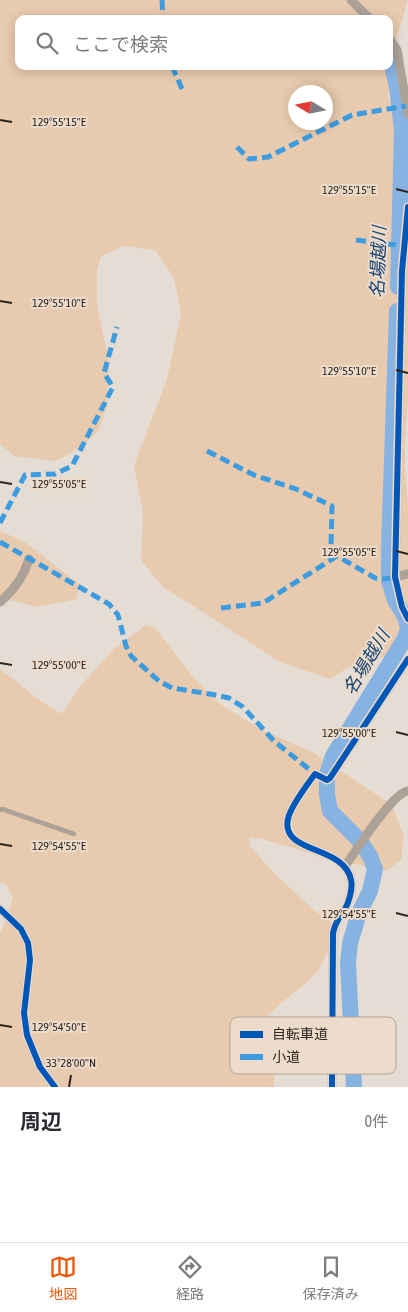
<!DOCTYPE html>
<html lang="ja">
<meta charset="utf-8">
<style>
body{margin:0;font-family:"Asap Condensed","Noto Sans JP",sans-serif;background:#f2f2f3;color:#2b2b33}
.compass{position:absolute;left:288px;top:85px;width:45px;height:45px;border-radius:50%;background:#fff;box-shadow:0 2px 12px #0003;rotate:280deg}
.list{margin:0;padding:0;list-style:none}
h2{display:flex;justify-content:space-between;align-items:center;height:65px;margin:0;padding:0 20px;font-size:21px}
h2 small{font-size:16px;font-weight:400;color:#7c7c81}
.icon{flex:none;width:28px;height:28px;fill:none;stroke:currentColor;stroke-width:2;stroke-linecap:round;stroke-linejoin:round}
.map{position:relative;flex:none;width:408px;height:1087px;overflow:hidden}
.search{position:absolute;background:#fff;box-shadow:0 2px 12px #0003;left:15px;right:15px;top:15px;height:55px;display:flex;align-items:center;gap:12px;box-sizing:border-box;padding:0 18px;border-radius:10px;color:#7c7c81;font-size:19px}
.sheet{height:155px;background:#fff}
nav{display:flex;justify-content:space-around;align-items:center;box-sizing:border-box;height:70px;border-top:1px solid #e1e1e2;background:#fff;font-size:14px;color:#7c7c81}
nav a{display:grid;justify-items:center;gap:2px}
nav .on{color:#ea580c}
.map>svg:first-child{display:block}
.green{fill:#e8caae;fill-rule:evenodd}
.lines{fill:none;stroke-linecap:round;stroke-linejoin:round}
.river{stroke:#87b3e3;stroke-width:16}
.service{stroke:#ada298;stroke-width:4.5}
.minor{stroke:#ada298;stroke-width:9}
.quiet{stroke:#3d9ce0;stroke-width:5;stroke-dasharray:10 5;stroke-linecap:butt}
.cycleway-casing{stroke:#eddccc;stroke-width:9}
.cycleway{stroke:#0057b8;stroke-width:6}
.ticks{fill:none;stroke:#2d2620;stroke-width:2}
.labels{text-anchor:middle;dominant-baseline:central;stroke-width:4;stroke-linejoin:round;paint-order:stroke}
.water-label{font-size:18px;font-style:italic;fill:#164473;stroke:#eddccc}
.key{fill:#eddccc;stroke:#b3a598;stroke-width:1}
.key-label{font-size:14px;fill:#2d2620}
.ticks-label{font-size:12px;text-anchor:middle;fill:#2d2620;stroke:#eddccc;stroke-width:4;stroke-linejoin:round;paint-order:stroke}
</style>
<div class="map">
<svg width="408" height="1087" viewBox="0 0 408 1087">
<rect width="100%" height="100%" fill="#e5dcd4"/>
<g class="green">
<path d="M0,0H408L393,50L388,98L408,130V398C405,432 403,467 408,502V651L350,666L330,679L280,662L162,586L141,560L143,512L134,466L167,379L181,314L174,278L155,250L124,246L101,256L97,270V305L109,363L107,406L99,430L82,446L56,461L14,456L0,444ZM19,19H389V66H19ZM296,92H326V122H296Z"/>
<polygon points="0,531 25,542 79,584 77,599 37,607 0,597"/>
<polygon points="146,625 156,629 192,676 220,704 260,729 312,752 392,805 404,836 401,860 386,871 324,857 262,839 249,837 250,846 273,872 315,911 330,921 331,945 318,971 305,984 288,997 259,1023 256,1038 257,1052 274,1074 274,1087 0,1087 0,935 13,898 6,884 0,883 0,669 42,702 62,714 81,685 116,647"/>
</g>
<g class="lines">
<g class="river">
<polyline points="389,52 397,87 402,130 398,287"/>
<polyline points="354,1087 348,963 350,943 359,913 370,891 375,869 370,856 360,841 330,811 327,795 327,774 333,756 404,640 408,629 406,618 395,600 389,581 389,547 397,311"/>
</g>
<polyline class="service" points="0,810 2,809 74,834"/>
<g class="minor">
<polyline points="351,0 370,19"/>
<polyline points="389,38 397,50 408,114"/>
<polyline points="408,207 402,271 395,577 402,607 408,619"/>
<polyline points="395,577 408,574"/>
<path d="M0,602C13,591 24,576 29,559"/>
<path d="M345,866C356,851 392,793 408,791"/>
<polyline points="0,909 21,929 28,943 30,960 24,1013 27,1035 40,1067 55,1087"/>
<path d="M332,1087L333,933C334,929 335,925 337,922C339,917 342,914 345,909C349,902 353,888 351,880C345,845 280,854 288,819C290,807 307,785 315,774L327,780L330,778L408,659"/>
</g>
<g class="quiet">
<polyline points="162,0 163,19"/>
<polyline points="172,66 182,89"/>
<polyline points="237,147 249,159 268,157 352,115 406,106"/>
<polyline points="356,240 404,246"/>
<polyline points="207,451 254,475 296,489 332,506 331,547 337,556 375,578 385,579 395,577"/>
<polyline points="0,523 25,475 55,474 72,466 113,387 104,373 117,327"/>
<polyline points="0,542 109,604 118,615 126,646 131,656 159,681 172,688 216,695 229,698 243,707 274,741 315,774"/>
<polyline points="221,608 263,603 337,556"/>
</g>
<g class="cycleway-casing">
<g id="cycleway">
<polyline points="408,207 402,271 395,577 402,607 408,619"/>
<polyline points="0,909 21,929 28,943 30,960 24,1013 27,1035 40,1067 55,1087"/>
<path d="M332,1087L333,933C334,929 335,925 337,922C339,917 342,914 345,909C349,902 353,888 351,880C345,845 280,854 288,819C290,807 307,785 315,774L327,780L330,778L408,659"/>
</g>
</g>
<use href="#cycleway" class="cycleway"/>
</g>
<path class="ticks" d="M0,120L12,122M396,189L408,192M0,301L12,303M396,370L408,373M0,482L12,484M396,551L408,554M0,663L12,665M396,732L408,735M0,844L12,846M396,913L408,916M0,1025L12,1027M69,1087L71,1075"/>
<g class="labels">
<g class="water-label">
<text transform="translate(378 262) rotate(-88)">名場越川</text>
<text transform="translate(366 662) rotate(-59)">名場越川</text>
</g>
</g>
<rect x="230" y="1017" width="166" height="57" rx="8" class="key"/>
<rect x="240" y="1031" width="23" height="7" fill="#0057b8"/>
<rect x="240" y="1054" width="23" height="6" fill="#3d9ce0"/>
<g class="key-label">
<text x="272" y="1039">自転車道</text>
<text x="272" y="1062">小道</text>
</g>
<g class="ticks-label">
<text x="59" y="126">129°55'15"E</text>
<text x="349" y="194">129°55'15"E</text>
<text x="59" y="307">129°55'10"E</text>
<text x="349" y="375">129°55'10"E</text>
<text x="59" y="488">129°55'05"E</text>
<text x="349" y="556">129°55'05"E</text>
<text x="59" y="669">129°55'00"E</text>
<text x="349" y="737">129°55'00"E</text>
<text x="59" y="850">129°54'55"E</text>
<text x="349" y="918">129°54'55"E</text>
<text x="59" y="1031">129°54'50"E</text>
<text x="71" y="1067">33°28'00"N</text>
</g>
</svg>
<svg class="compass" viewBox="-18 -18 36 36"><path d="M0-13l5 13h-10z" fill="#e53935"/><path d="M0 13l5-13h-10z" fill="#7c7c81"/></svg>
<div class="search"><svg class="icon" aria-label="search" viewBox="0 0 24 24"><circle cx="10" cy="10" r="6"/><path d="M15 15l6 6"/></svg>ここで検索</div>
</div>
<section class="sheet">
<h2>周辺<small>0件</small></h2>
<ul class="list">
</ul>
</section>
<nav>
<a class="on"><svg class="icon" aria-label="map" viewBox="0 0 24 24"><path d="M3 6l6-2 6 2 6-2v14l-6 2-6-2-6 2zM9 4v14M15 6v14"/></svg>地図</a>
<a><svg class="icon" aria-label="directions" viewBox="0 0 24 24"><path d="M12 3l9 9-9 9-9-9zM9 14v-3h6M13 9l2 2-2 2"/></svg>経路</a>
<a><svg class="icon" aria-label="saved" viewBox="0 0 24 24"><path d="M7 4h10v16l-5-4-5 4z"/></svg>保存済み</a>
</nav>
